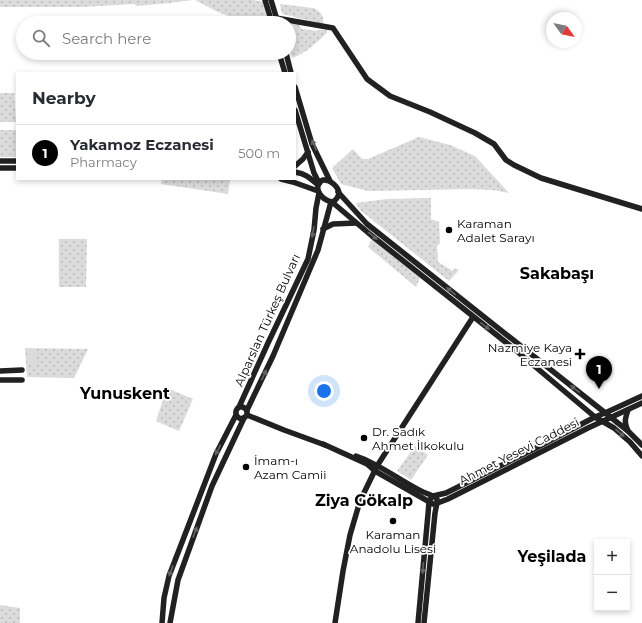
<!DOCTYPE html>
<meta charset="utf-8">
<style>
body{margin:0;font-family:Montserrat,sans-serif;background:#f2f2f3;color:#2b2b33}
.controls{position:absolute;right:12px;bottom:12px;display:grid;overflow:hidden;border-radius:0px;box-shadow:0 2px 6px #0003}
.controls button{width:36px;height:36px;display:grid;place-items:center;padding:0;border:0;border-bottom:1px solid #e1e1e2;background:#fff;color:#2b2b33;font:20px sans-serif}
.compass{position:absolute;left:546px;top:12px;width:36px;height:36px;border-radius:50%;background:#fff;box-shadow:0 2px 6px #0003;rotate:123deg}
.you{position:absolute;left:324px;top:391px;width:14px;height:14px;margin:-10px;border:3px solid #fff;border-radius:50%;background:#1a73e8;box-shadow:0 0 0 6px #1a73e833}
.badge{display:grid;place-items:center;width:26px;height:26px;border-radius:50%;background:#000;color:#fff;font-size:13px;font-weight:700}
.pin{position:absolute;translate:-50% -33px;filter:drop-shadow(0 1px 2px #0008)}
.pin::after{content:'';position:absolute;top:21px;width:14px;height:12px;background:inherit;clip-path:polygon(0 0,100% 0,50% 100%)}
.list{margin:0;padding:0;list-style:none}
h2{display:flex;justify-content:space-between;align-items:center;height:52px;margin:0;padding:0 16px;font-size:17px}
h2 small{font-size:13px;font-weight:400;color:#7c7c81}
.list li{display:grid;grid-template-columns:26px 1fr auto;gap:12px;align-items:center;box-sizing:border-box;height:56px;padding:0 16px;border-top:1px solid #e1e1e2}
.list b{display:block;font-size:15px;white-space:nowrap}
.list p{margin:0;font-size:13px;white-space:nowrap;color:#7c7c81}
.list em{font-size:13px;font-style:normal;color:#7c7c81}
.icon{flex:none;width:22px;height:22px;fill:none;stroke:currentColor;stroke-width:2;stroke-linecap:round;stroke-linejoin:round}
.map{position:relative;flex:none;width:642px;height:623px;overflow:hidden}
.search{position:absolute;background:#fff;box-shadow:0 2px 6px #0003;left:16px;top:16px;width:280px;height:44px;display:flex;align-items:center;gap:10px;box-sizing:border-box;padding:0 14px;border-radius:22px;color:#7c7c81;font-size:15px}
.panel{position:absolute;background:#fff;box-shadow:0 2px 6px #0003;left:16px;top:72px;width:280px;height:108px;border-radius:0px}
.map>svg:first-child{display:block}
.grass{fill:url(#grass-dots)}
.garden{fill:#dbdbdb}
.lines{fill:none;stroke-linecap:round;stroke-linejoin:round}
.secondary{stroke:#212121;stroke-width:5.5}
.oneway{fill:#646464}
.poi-dot{fill:#000;stroke:#fff;stroke-width:1.5}
.labels{text-anchor:middle;dominant-baseline:central;stroke-width:3.5;stroke-linejoin:round;paint-order:stroke}
.poi-label{font-size:12px;fill:#000;stroke:#fff;text-anchor:start}
.street-label{font-size:12px;fill:#000;stroke:#fff}
.district-label{font-size:16px;font-weight:bold;fill:#000;stroke:#fff}
</style>
<div class="map">
<svg width="642" height="623" viewBox="0 0 642 623">
<defs>
<pattern id="grass-dots" width="8" height="8" patternUnits="userSpaceOnUse"><rect width="8" height="8" fill="#dbdbdb"/><path d="M2 2h.1M6 6h.1" fill="none" stroke="#bababa" stroke-width="1.8" stroke-linecap="round"/></pattern>
</defs>
<rect width="100%" height="100%" fill="#fff"/>
<g class="grass">
<polygon points="0,0 193,0 169,3 137,6 134,4 82,7 0,7"/>
<polygon points="195,0 253,0 264,2 268,23 245,23 216,11"/>
<path d="M280,4L313,8C321,11 324,16 323,24L283,14L281,10Z"/>
<path d="M284,23L298,24L302,29L317,31L319,30H327V33C317,42 305,54 292,58L289,48V23Z"/>
<polygon points="0,93 14,93 16,122 0,122"/>
<rect x="0" y="130" width="17" height="27"/>
<polygon points="419,137 450,145 475,156 509,193 493,190 469,189 368,191 341,184 332,168 353,149 362,159 368,159"/>
<polygon points="162,179 230,179 228,194 161,184"/>
<polygon points="431,198 431,219 439,222 440,243 437,246 438,262 453,271 455,268 459,270 449,281 360,210 356,203 387,199"/>
<polygon points="59,239 87,239 86,287 59,287"/>
<polygon points="372,239 420,278 416,287 368,247"/>
<polygon points="25,348 88,349 74,378 27,377"/>
<polygon points="167,388 193,399 179,431 156,421"/>
<polygon points="415,446 428,455 411,480 397,471"/>
<polygon points="0,605 20,608 20,623 0,623"/>
</g>
<rect class="garden" x="28" y="349" width="9" height="15"/>
<g class="lines">
<g class="secondary">
<polyline points="265,0 272,23"/>
<polyline points="271,0 278,23"/>
<polyline points="276,18 333,28 367,79 390,96 430,112 475,133 494,144 506,160 514,165 541,178 642,209"/>
<polyline points="279,53 285,73"/>
<polyline points="286,53 291,73"/>
<polyline points="295,87 312,144 330,181"/>
<polyline points="295,110 314,173 319,183"/>
<polyline points="0,161 17,161"/>
<polyline points="295,166 303,159 308,152"/>
<polyline points="0,168 17,168"/>
<path d="M295,172C306,174 309,177 318,185"/>
<polyline points="281,179 293,182 318,191"/>
<path d="M323,180C330,179 339,187 339,194C338,197 336,200 333,202C325,201 316,194 318,185L321,181Z"/>
<polyline points="338,192 367,224 628,431 642,445"/>
<polyline points="332,202 372,236 513,348 595,417 614,428 630,442 642,456"/>
<polyline points="323,229 333,224 356,223"/>
<polyline points="0,371 22,370"/>
<polyline points="0,380 22,380"/>
<path d="M239,407H243L247,410V415C240,424 231,413 239,407L268,343L308,259L314,230L316,208L319,193"/>
<polyline points="247,410 273,356 318,250 331,202"/>
<polyline points="247,415 284,430 325,445"/>
<path d="M628,431C624,422 625,419 628,410"/>
<polyline points="323,444 367,464 375,471 433,504 435,504 448,499 588,428 642,403"/>
<path d="M356,456C380,464 400,481 423,492C428,494 433,495 437,499V503L435,513L424,623"/>
<polyline points="162,623 164,598 169,576 216,454 236,415"/>
<polyline points="170,623 178,580 199,522 212,486 244,418"/>
<polyline points="335,623 343,571 350,535 360,501 377,466 473,317"/>
<polyline points="418,623 428,514 429,502 431,498 433,496 446,493 538,447 595,417 605,413 642,396"/>
</g>
</g>
<defs><path id="oneway-solid" d="M-6-.8H1V-3.2L6.5 0L1 3.2V.8H-6Z"/></defs>
<g class="oneway">
<use href="#oneway-solid" transform="translate(314 145) rotate(-113)"/>
<use href="#oneway-solid" transform="translate(313 232) rotate(100)"/>
<use href="#oneway-solid" transform="translate(373 236) rotate(39)"/>
<use href="#oneway-solid" transform="translate(451 291) rotate(-141)"/>
<use href="#oneway-solid" transform="translate(485 326) rotate(38)"/>
<use href="#oneway-solid" transform="translate(264 375) rotate(-65)"/>
<use href="#oneway-solid" transform="translate(575 389) rotate(-142)"/>
<use href="#oneway-solid" transform="translate(620 433) rotate(41)"/>
<use href="#oneway-solid" transform="translate(218 450) rotate(117)"/>
<use href="#oneway-solid" transform="translate(195 532) rotate(-70)"/>
<use href="#oneway-solid" transform="translate(423 568) rotate(95)"/>
<use href="#oneway-solid" transform="translate(171 571) rotate(110)"/>
</g>
<g class="poi-dot">
<circle cx="449" cy="230" r="4"/>
<path d="M578 348h4v4h4v4h-4v4h-4v-4h-4v-4h4z"/>
<circle cx="364" cy="438" r="4"/>
<circle cx="246" cy="467" r="4"/>
<circle cx="393" cy="521" r="4"/>
</g>
<g class="labels">
<g class="poi-label">
<text x="457" y="223">Karaman<tspan x="457" dy="14">Adalet Sarayı</tspan></text>
<text x="572" y="347" text-anchor="end">Nazmiye Kaya<tspan x="572" dy="14">Eczanesi</tspan></text>
<text x="372" y="431">Dr. Sadık<tspan x="372" dy="14">Ahmet İlkokulu</tspan></text>
<text x="254" y="460">İmam-ı<tspan x="254" dy="14">Azam Camii</tspan></text>
<text x="393" y="534" text-anchor="middle">Karaman<tspan x="393" dy="14">Anadolu Lisesi</tspan></text>
</g>
<g class="street-label">
<text transform="translate(267 320) rotate(-66)">Alparslan Türkeş Bulvarı</text>
<text transform="translate(519 451) rotate(-27)">Ahmet Yesevi Caddesi</text>
</g>
<g class="district-label">
<text x="557" y="273">Sakabaşı</text>
<text x="125" y="393">Yunuskent</text>
<text x="364" y="500">Ziya Gökalp</text>
<text x="552" y="556">Yeşilada</text>
</g>
</g>
</svg>
<div class="controls">
<button>+</button>
<button>−</button>
</div>
<svg class="compass" viewBox="-18 -18 36 36"><path d="M0-13l5 13h-10z" fill="#e53935"/><path d="M0 13l5-13h-10z" fill="#7c7c81"/></svg>
<div class="you"></div>
<div class="pin badge" style="left:599px;top:389px">1</div>
<div class="search"><svg class="icon" aria-label="search" viewBox="0 0 24 24"><circle cx="10" cy="10" r="6"/><path d="M15 15l6 6"/></svg>Search here</div>
<section class="panel">
<h2>Nearby<small></small></h2>
<ul class="list">
<li><span class="badge">1</span><div><b>Yakamoz Eczanesi</b><p>Pharmacy</p></div><em>500 m</em></li>
</ul>
</section>
</div>
